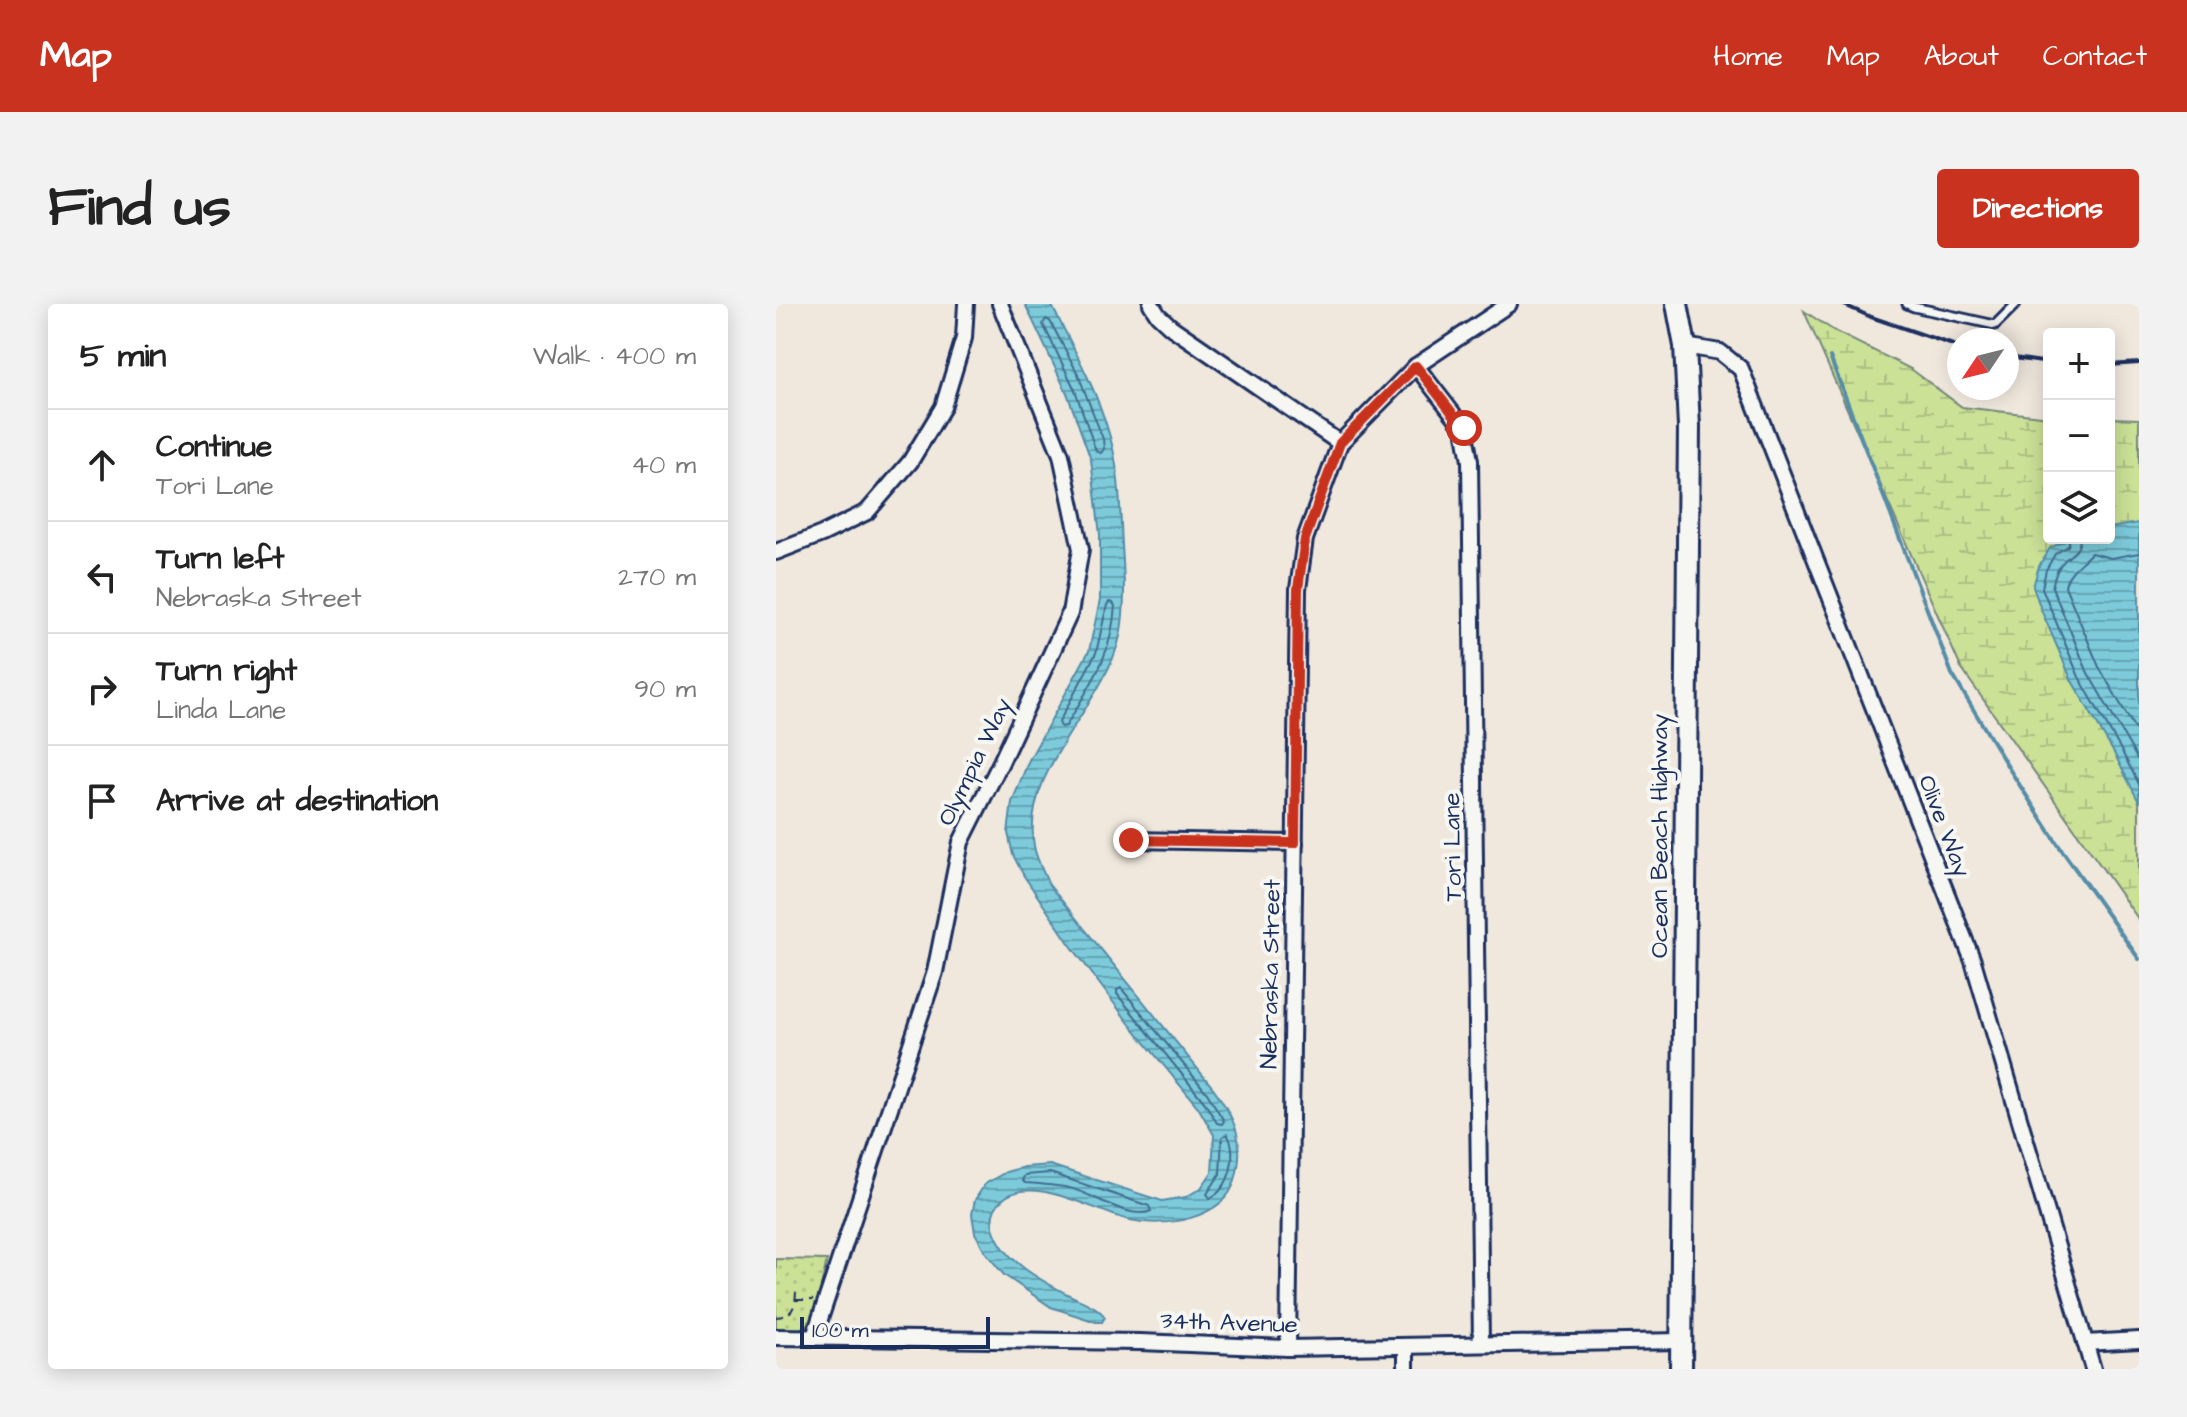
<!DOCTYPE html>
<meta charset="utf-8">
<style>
body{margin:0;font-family:"Architects Daughter",sans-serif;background:#f2f2f2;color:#222}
.controls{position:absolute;right:24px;top:24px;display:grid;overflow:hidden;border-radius:8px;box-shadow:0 4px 20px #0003}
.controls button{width:72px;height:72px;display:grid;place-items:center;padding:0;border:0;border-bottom:2px solid #e0e0e0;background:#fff;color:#222;font:40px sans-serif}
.compass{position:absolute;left:1171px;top:24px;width:72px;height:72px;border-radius:50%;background:#fff;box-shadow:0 4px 20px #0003;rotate:235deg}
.scale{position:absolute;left:24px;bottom:20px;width:190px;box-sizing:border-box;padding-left:8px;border:4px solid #1b2f5e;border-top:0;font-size:22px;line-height:28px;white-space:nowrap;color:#1b2f5e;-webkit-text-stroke:6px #f6f6f2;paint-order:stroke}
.stop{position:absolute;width:24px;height:24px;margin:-18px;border:6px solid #c8321e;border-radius:50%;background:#fff}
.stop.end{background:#c8321e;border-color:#fff;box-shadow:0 2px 8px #0008}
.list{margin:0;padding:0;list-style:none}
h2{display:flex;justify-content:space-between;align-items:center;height:104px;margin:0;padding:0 32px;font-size:34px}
h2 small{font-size:26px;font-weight:400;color:#767676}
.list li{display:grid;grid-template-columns:52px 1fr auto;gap:24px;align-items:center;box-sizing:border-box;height:112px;padding:0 32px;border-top:2px solid #e0e0e0}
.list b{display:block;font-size:30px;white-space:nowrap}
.list p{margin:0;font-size:26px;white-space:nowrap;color:#767676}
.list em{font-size:26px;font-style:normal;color:#767676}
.icon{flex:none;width:44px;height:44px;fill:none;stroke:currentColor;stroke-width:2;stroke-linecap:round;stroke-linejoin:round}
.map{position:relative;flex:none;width:1363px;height:1065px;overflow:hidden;border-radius:8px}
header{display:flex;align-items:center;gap:48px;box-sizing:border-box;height:112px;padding:0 40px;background:#c8321e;color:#fff}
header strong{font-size:38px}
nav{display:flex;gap:44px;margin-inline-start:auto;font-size:28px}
.intro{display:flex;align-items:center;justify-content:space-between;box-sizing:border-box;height:192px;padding:0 48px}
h1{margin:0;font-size:56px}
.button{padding:20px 36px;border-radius:8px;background:#c8321e;color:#fff;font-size:28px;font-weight:700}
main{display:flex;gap:48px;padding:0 48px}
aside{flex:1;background:#fff;border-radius:8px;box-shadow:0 4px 20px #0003}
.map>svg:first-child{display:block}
.wetland{fill:url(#wetland-marsh);stroke:#73887a;stroke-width:2}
.park{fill:url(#park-dots);stroke:#73887a;stroke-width:2}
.water{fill:url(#water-rules);stroke:#558ca8;stroke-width:2}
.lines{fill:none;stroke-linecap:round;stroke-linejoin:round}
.shore{stroke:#426d90;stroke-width:2}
.stream{stroke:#558ca8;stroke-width:4}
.lane-casing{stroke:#1b2f5e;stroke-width:13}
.street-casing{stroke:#1b2f5e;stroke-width:20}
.primary-casing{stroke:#1b2f5e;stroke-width:26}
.path{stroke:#1b2f5e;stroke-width:2;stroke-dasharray:8 6;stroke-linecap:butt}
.lane{stroke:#f6f6f2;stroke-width:7}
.street{stroke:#f6f6f2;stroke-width:14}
.primary{stroke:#f6f6f2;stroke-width:20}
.rail{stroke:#1b2f5e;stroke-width:4}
.route{stroke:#c8321e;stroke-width:10}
.labels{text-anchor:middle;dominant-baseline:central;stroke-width:8;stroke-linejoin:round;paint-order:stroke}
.street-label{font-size:24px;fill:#1b2f5e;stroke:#f6f6f2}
</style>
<header>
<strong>Map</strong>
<nav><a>Home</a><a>Map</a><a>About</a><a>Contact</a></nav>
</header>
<div class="intro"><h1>Find us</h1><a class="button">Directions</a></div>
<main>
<aside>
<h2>5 min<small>Walk · 400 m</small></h2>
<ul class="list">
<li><svg class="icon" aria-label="ahead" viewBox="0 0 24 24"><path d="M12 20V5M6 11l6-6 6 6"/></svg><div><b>Continue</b><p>Tori Lane</p></div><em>40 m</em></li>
<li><svg class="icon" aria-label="left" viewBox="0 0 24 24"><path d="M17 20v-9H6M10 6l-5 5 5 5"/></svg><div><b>Turn left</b><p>Nebraska Street</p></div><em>270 m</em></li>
<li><svg class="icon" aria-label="right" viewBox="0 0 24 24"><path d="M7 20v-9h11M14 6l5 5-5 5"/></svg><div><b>Turn right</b><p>Linda Lane</p></div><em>90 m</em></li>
<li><svg class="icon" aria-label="arrive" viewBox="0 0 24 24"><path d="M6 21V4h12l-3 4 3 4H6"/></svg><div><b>Arrive at destination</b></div></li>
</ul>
</aside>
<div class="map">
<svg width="1363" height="1065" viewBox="0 0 1363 1065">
<defs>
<pattern id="wetland-marsh" width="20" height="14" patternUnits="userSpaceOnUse" patternTransform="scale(2)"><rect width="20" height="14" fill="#cbe196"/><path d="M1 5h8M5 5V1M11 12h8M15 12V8" fill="none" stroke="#aec184"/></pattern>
<pattern id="park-dots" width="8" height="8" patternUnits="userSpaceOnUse" patternTransform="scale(2)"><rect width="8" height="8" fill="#cbe196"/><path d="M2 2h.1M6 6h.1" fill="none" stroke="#aec184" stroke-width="1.8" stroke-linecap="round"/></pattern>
<pattern id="water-rules" width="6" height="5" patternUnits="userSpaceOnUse" patternTransform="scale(2)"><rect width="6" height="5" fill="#7ccada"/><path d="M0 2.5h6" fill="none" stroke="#65a4b4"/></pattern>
</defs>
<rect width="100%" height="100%" fill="#f0e8dd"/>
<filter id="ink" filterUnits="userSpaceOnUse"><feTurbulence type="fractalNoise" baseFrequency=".0125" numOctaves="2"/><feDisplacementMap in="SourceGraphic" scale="16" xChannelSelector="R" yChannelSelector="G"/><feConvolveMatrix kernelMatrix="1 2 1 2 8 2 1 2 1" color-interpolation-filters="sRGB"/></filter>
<g filter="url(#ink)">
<polygon class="wetland" points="1028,7 1060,28 1135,65 1186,103 1273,113 1273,234 1333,234 1333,114 1363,115 1363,616 1185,364"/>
<polygon class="park" points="0,955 51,956 38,1015 24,1025 0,1027"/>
<g class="water">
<path d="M249,0H275C297,43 321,86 334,133C344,168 344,206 346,241C348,271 350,303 344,332C328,403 245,465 258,542C260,555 268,569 273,581L438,785C459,815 470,838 459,876C448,915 389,924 354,916C323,910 256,868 226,896C218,903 215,912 217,923C226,956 264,976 293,991C305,997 320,1001 329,1013L326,1018H320L275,1003L228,971L210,949L199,929L196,910L199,896L209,880L230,868L248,863L274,861L386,897L410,893L425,884L436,868L438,831L422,803L352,718L293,639L248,572L237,551L232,529L236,498L253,456L313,347L324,296V231L315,156L291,89Z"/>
<polygon points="1363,219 1363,498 1338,449 1296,377 1266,308 1257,283 1263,262 1274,244 1295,234 1333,234 1333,224"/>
</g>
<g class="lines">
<g class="shore">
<polygon points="270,15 274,17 302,70 327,135 328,145 325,149 320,147 299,86 267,20"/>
<polyline points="1294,234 1292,242 1279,250 1270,266 1266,284 1303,373 1345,446 1363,480"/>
<path d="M1304,234C1303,248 1297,248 1288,257C1281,263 1278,274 1276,283L1312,369L1363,458"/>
<path d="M1363,249L1335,254L1315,249C1305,260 1292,267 1289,282L1323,363L1363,432"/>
<path d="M333,298L337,299L339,302C335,354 316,378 290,422L285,423L283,418L320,349L331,301Z"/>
<polygon points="345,684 431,789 448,817 446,820 441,819 429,799 341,690 341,686"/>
<path d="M451,830C463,848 454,886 434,894L431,890L444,870L446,833Z"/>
<path d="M274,869L373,902L375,907C354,917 316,889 293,884C279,881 264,880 249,879L246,876L249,871Z"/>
</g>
<polyline class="stream" points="1054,53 1176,370 1232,463 1283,542 1363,655"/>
<g class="lane-casing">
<polyline id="lane" points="1131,0 1138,3 1219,21 1240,0"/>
</g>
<g class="street-casing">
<g id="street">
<polyline points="375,0 382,11 395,23 564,139"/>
<polyline points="909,42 944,48 965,65 1197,657 1317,1065"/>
<polyline points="640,62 688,124 694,157 705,1040"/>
<polyline points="0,248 46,230 91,208 134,158 167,103 188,34 190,0"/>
<polyline points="355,536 519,539"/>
<polyline points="0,1033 364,1038 512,1044 905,1037"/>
<polyline points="38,1033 159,668 185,538 225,458 294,309 305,245 285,151 224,0"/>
<polyline points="1309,1039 1363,1036"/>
<polyline points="512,1044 522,285 529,235 564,139 640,62 733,0"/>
<polyline points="630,1065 630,1042"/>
</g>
</g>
<g class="primary-casing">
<polyline id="primary" points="901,0 909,42 913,123 905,1065"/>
</g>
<g class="path">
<polyline points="20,996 37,996"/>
<path d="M0,1013C18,1012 20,1001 20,984"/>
</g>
<use href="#lane" class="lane"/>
<use href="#street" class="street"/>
<use href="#primary" class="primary"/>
<g class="rail">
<polyline points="1066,0 1095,13 1183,43"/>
<polyline points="1231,53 1273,59"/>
<polyline points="1333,61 1363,59"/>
</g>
</g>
</g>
<g class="lines" filter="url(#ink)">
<polyline class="route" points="355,536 519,539 522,285 529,235 564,139 640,62 688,124"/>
</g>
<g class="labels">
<g class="street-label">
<text transform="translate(199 458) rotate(-64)">Olympia Way</text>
<text transform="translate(1168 522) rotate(69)">Olive Way</text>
<text transform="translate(884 532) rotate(-90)">Ocean Beach Highway</text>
<text transform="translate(677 543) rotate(-91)">Tori Lane</text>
<text transform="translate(495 670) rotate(-89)">Nebraska Street</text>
<text transform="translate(453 1019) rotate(2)">34th Avenue</text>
</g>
</g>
</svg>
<div class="controls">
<button>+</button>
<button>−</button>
<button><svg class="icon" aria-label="layers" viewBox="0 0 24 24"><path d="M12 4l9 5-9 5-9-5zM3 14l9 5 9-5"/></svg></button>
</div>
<svg class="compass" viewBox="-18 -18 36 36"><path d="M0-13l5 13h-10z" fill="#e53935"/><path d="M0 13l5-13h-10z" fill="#767676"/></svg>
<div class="scale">100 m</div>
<div class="stop" style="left:688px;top:124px"></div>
<div class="stop end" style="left:355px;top:536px"></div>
</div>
</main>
